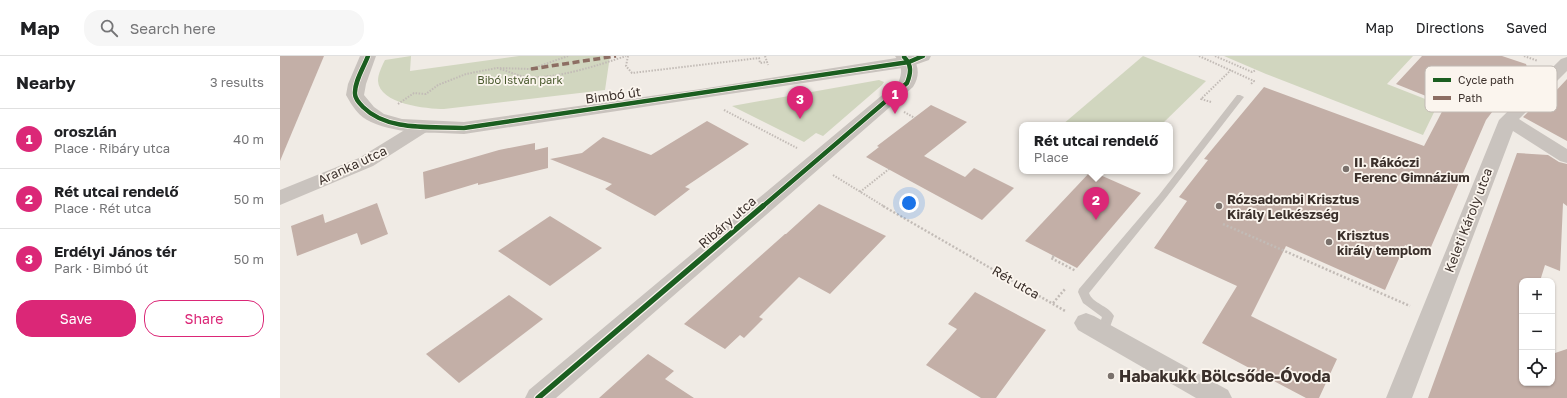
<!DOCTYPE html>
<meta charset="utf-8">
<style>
body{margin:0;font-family:"Golos Text",sans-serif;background:#f6f6f6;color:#202124}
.controls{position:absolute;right:12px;bottom:12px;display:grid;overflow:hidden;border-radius:8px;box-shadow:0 1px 3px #0004}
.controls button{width:36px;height:36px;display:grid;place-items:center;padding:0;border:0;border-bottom:1px solid #e0e0e0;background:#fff;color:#202124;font:20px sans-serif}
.you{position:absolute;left:629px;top:147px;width:14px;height:14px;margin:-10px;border:3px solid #fff;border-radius:50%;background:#1a73e8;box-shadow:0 0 0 6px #1a73e833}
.badge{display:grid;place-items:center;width:26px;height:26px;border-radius:50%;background:#db2777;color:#fff;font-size:13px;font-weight:700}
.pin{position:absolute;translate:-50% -33px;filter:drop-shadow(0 1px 2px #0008)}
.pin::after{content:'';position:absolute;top:21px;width:14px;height:12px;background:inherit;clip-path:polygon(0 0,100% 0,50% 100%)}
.popup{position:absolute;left:739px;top:66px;width:154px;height:52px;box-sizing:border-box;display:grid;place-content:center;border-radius:8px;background:#fff;filter:drop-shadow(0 1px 3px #0005);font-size:13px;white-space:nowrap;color:#757577}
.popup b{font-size:15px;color:#202124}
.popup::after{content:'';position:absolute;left:50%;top:100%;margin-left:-8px;border:8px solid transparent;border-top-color:#fff}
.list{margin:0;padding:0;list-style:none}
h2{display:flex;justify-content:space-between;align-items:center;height:52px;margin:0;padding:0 16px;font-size:17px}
h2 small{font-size:13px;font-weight:400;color:#757577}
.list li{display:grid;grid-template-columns:26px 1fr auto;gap:12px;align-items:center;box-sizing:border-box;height:60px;padding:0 16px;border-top:1px solid #e0e0e0}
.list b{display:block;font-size:15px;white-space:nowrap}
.list p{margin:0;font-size:13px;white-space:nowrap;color:#757577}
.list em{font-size:13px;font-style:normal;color:#757577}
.actions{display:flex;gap:8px;padding:12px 16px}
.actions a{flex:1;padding:9px 0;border:1px solid #db2777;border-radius:16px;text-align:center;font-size:14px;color:#db2777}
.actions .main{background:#db2777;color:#fff}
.icon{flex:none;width:22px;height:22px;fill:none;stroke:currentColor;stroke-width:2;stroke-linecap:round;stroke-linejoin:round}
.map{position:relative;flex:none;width:1287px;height:342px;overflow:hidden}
header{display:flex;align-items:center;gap:24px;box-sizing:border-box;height:56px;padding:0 20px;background:#fff;border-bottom:1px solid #e0e0e0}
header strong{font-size:19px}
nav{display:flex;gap:22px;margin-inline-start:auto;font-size:14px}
.search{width:280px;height:36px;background:#f6f6f6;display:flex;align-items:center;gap:10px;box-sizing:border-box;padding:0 14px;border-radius:16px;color:#757577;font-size:15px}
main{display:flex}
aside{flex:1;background:#fff}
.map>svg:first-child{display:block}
.green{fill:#d1d6bf}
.building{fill:#c3afa7}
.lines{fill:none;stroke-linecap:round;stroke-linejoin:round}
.path-far1{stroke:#c2bbb6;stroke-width:2;stroke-dasharray:1.5 1.5;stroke-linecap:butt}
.path{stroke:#c2bbb6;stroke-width:2.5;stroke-dasharray:2 2;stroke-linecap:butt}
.service{fill:#c9c3be;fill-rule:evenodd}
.minor{fill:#c9c3be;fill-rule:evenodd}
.tertiary{fill:#c9c3be;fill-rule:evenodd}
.quiet{stroke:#8d6e63;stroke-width:3.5;stroke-dasharray:7 3.5;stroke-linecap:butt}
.cycleway-far1-casing{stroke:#fbf5ee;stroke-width:6}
.cycleway-casing{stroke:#fbf5ee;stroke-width:8}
.cycleway-far1{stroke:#1b5e20;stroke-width:4.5}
.cycleway{stroke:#1b5e20;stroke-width:5.5}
.poi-dot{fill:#7a716c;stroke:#fbf5ee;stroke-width:1.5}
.labels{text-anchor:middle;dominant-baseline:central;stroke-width:3.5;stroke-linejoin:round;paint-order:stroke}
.far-park-label{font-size:11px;fill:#4a5a2e;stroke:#fbf5ee}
.street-label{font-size:13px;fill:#3b302b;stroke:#fbf5ee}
.poi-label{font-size:13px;font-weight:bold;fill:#3b302b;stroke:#fbf5ee;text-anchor:start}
.near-poi-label{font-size:16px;font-weight:bold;fill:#3b302b;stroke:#fbf5ee;text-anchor:start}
.key{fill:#fbf5ee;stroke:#c1bab4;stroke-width:1}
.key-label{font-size:11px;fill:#3b302b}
</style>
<header>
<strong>Map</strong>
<div class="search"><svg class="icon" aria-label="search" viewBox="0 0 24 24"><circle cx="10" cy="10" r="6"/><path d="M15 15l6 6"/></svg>Search here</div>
<nav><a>Map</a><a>Directions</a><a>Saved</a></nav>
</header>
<main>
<aside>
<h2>Nearby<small>3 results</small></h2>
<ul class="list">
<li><span class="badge">1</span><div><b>oroszlán</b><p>Place · Ribáry utca</p></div><em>40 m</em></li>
<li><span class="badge">2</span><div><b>Rét utcai rendelő</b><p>Place · Rét utca</p></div><em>50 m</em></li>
<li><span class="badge">3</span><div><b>Erdélyi János tér</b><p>Park · Bimbó út</p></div><em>50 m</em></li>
</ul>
<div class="actions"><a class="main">Save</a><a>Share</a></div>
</aside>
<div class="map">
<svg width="1287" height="342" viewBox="0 0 1287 342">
<rect width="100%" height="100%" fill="#f0ebe5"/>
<g class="green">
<path d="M131,0L130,15L239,0H330L325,34L164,53C147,53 99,48 98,25C98,18 102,10 105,4Z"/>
<polygon points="863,0 926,25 881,69 782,69"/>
<polygon points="944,0 1133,0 1107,28 1158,48 1143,79 986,18"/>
<polygon points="599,24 604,26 602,29 543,80 536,77 524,86 452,50"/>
</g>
<g class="building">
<polygon points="0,0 44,0 0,105"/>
<polygon points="1142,0 1222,0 1246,8 1253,29 1229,52 1219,47 1206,64 1148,198 1125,189 1105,234 1006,190 971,260 1057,303 1039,342 1026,342 922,287 957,230 874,192 907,145 899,141 928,104 924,103 984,31 1144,90 1166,48 1116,28"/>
<polygon points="1287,23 1287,85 1243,61 1258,46 1259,53"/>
<polygon points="651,49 687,66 644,100 685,121 694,112 734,132 702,164 586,101 599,91 597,90"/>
<polygon points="427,65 469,88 405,131 410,133 375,160 325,133 332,128 270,103 302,97 323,81 371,99"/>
<polygon points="255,87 255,94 268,91 268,112 198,129 198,127 145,143 143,116 219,94"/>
<polygon points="1237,97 1268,99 1279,106 1287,108 1287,150 1283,147 1280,215 1265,209 1260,225 1242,225 1242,327 1272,327 1272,298 1287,293 1287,342 1148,342"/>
<polygon points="811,115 861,137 797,212 745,185"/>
<polygon points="97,147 108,178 81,189 77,177 17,200 11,170 43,158 45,167"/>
<polygon points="539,148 606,180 550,238 519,221 479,261 483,263 464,282 460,279 445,293 404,268 505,178 506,178"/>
<polygon points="270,160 322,192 270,230 218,195"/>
<polygon points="695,236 766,274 716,342 701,342 646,309 677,273 668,268"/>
<polygon points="229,239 263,263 179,327 146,298"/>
<polygon points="368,298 394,315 385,323 414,342 319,342"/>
</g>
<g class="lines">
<g class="path-far1">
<polyline points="348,0 346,10 352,17 479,2 480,7 487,6 488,9"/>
<polyline points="485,0 487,6"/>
<polyline points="919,0 974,25 970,29"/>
<polyline points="935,0 972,16 976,14"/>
<polyline points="1244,0 1258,5"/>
<path d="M220,13C227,15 234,18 241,20C268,26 319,9 346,0"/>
<polyline points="931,46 921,43 951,14"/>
<polyline points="118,48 134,37 146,38 158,29 186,18 217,12 251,13 288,0"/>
<polyline points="444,54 517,92"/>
<polyline points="624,56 635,62"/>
<polyline points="553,119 605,151"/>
<polyline points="580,136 609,113"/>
</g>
<g class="path">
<polyline points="603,150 785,255"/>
<polyline points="943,168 1130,250"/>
<polyline points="774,200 771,202 796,215"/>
<polyline points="773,247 785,233"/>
</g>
<path class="service" d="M957,39H960L964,41L885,143L809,237C813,248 828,249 834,260L827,279L823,281L819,279L817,276L822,261L803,247L798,236L799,233L879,139Z"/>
<g class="minor">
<path d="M615,0H632C639,10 640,20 633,31L276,342H245L249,334L619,25C623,14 621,9 615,0Z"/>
<polygon points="1287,1 1287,15 1239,63 1287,93 1287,107 1280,105 1233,75 1132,342 1106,342 1219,64 1281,3"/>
<polygon points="142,66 148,67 151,71 148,75 93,110 0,149 0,134 79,102 136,67"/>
<polygon points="806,257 814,260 948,334 952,342 916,342 798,274 794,267 798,260"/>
</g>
<path class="tertiary" d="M80,0H96L86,28L84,39L94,51L104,58L122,63L184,66L421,33L629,0H651L649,4L629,11L184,78C154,76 120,79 91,66C79,61 72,50 66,39L68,28Z"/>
<polyline class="quiet" points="251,13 336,0"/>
<g class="cycleway-far1-casing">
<g id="cycleway-far1">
<path d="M88,0C84,11 74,26 75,38C75,43 80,48 83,51C108,76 152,70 184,72L629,6L643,0"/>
<path d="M482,151L627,27C631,17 632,9 624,1"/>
</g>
</g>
<g class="cycleway-casing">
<polyline id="cycleway" points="258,342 483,150"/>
</g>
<use href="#cycleway-far1" class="cycleway-far1"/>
<use href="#cycleway" class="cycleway"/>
</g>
<g class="poi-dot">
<circle cx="1066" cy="113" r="4"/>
<circle cx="939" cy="150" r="4"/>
<circle cx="1049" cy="186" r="4"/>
<circle cx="831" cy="320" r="4"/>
</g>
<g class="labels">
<g class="far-park-label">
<text x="240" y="23">Bibó István park</text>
</g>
<g class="street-label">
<text transform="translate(333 39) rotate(-8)">Bimbó út</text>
<text transform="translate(72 109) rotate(-25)">Aranka utca</text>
<text transform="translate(1188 164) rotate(-69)">Keleti Károly utca</text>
<text transform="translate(447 166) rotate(-41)">Ribáry utca</text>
<text transform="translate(736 226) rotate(30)">Rét utca</text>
</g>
<g class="poi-label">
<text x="1074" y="106">II. Rákóczi<tspan x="1074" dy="15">Ferenc Gimnázium</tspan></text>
<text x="947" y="143">Rózsadombi Krisztus<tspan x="947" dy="15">Király Lelkészség</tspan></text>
<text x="1057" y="179">Krisztus<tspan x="1057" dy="15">király templom</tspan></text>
</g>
<g class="near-poi-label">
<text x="839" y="320">Habakukk Bölcsőde-Óvoda</text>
</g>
</g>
<rect x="1145" y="10" width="132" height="46" rx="6" class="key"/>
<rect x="1153" y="22" width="18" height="4" fill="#1b5e20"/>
<rect x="1153" y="40" width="18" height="4" fill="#8d6e63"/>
<g class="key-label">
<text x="1178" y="28">Cycle path</text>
<text x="1178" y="46">Path</text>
</g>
</svg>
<div class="controls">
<button>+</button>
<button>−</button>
<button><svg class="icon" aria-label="locate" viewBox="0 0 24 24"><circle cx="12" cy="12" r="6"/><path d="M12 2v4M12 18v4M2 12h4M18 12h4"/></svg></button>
</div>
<div class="you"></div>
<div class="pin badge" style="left:615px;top:58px">1</div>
<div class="pin badge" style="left:816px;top:164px">2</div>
<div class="popup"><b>Rét utcai rendelő</b>Place</div>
<div class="pin badge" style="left:520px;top:63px">3</div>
</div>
</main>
